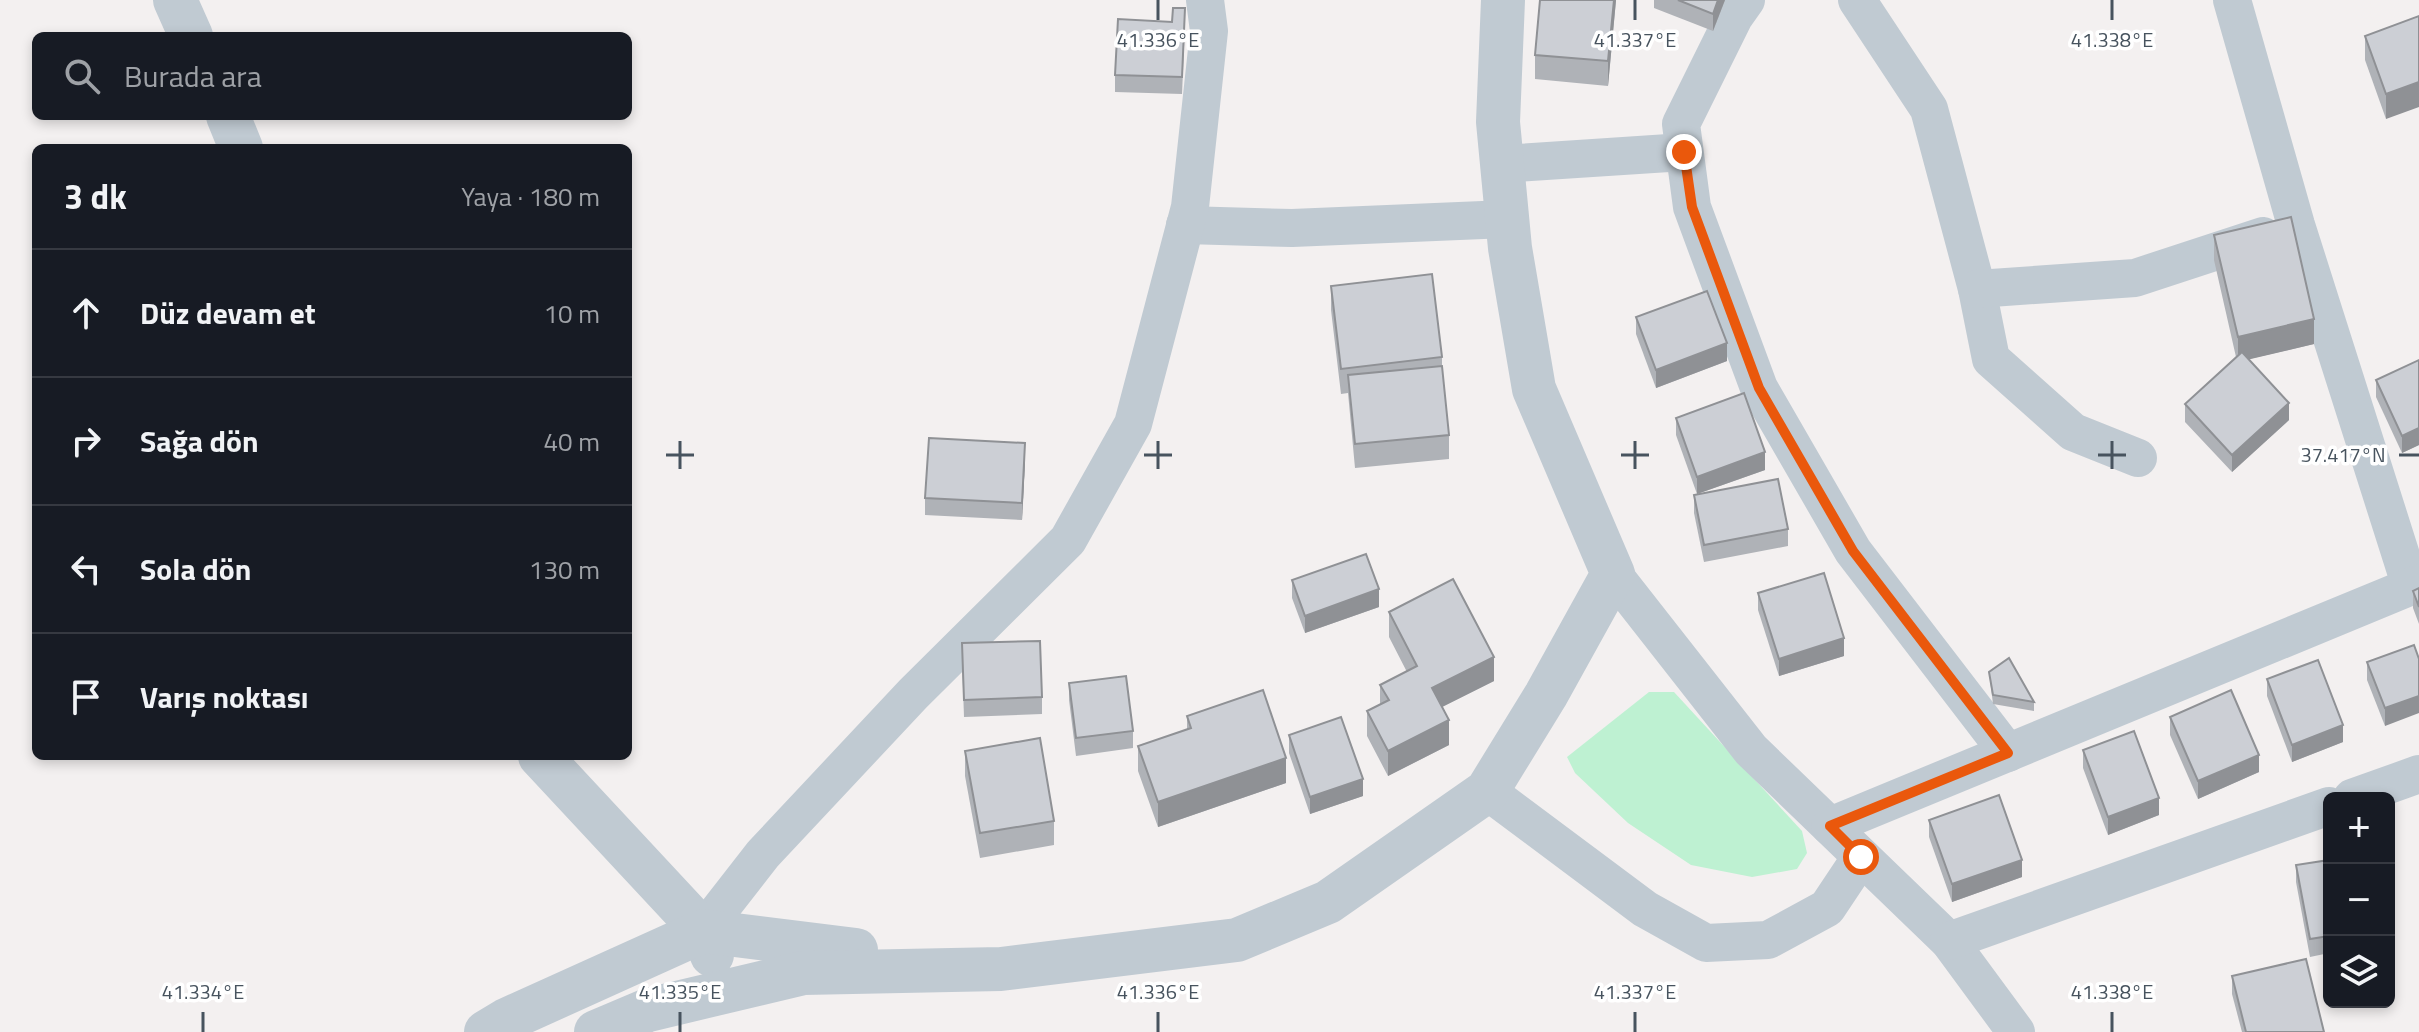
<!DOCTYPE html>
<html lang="tr">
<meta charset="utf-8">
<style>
body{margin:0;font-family:"Titillium Web",sans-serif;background:#20242c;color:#f1f3f6}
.controls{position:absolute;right:24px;bottom:24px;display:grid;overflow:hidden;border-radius:12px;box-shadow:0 4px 12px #0003}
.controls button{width:72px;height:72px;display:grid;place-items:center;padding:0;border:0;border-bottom:2px solid #363941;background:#171b24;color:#f1f3f6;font:40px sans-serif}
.stop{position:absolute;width:24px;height:24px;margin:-18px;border:6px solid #ea580c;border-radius:50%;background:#fff}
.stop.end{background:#ea580c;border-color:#fff;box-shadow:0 2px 8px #0008}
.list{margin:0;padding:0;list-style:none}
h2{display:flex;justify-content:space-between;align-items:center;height:104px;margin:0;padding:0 32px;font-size:34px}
h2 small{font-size:26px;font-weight:400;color:#9ea1a6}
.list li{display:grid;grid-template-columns:52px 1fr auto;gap:24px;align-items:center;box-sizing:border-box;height:128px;padding:0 32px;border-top:2px solid #363941}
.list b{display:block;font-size:30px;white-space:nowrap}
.list em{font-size:26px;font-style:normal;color:#9ea1a6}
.icon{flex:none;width:44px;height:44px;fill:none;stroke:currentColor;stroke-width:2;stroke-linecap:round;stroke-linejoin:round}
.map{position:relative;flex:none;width:2419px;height:1032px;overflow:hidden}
.search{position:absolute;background:#171b24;box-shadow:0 4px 12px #0003;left:32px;top:32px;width:600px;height:88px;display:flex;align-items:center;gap:20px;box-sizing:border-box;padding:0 28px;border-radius:12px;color:#9ea1a6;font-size:30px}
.panel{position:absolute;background:#171b24;box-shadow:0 4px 12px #0003;left:32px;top:144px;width:600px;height:616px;border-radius:12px}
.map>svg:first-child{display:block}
.green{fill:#bef1d2}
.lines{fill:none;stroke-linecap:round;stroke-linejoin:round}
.minor{stroke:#c0cad2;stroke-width:38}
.tertiary{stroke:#c0cad2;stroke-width:44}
.wall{fill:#afb2b7}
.shaded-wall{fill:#8f9195}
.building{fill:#cccfd5;stroke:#8f9195;stroke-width:2}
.route{stroke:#ea580c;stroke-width:10}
.ticks{fill:none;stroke:#47535e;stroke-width:3}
.ticks-label{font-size:20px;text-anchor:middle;fill:#47535e;stroke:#fff;stroke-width:7;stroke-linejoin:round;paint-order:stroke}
</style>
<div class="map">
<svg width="2419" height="1032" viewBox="0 0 2419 1032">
<rect width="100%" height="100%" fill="#f3f0f0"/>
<polygon class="green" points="1649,692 1674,692 1802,831 1807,853 1797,869 1752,877 1691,865 1628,823 1575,773 1567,757"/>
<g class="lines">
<g class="minor">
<polyline points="1746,0 1734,17 1681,124 1692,207 1759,388 1853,551 2008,753"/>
<polyline points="1857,0 1929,109 1977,289 1991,359 2073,432 2138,458"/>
<polyline points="2232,0 2296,225 2411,587"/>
<polyline points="1502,164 1684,152"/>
<polyline points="1185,225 1292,228 1507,219"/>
<polyline points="1977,289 2135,278 2263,236"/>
<polyline points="1613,574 1751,750 1949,941 2016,1032"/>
<polyline points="1487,791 1645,909 1706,943 1768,940 1827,908 1861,857"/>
<polyline points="2352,798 2419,774"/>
<polyline points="1830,826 2419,583"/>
<polyline points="703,931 763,854 913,694 1068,540 1133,424 1190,207 1209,31 1205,0"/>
<polyline points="1949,941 2329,806"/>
</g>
<g class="tertiary">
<polyline points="175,0 191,36"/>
<polyline points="228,116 241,148"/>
<polyline points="540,756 703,931 712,955"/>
<polyline points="486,1032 506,1020 703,931 856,950"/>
<polyline points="596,1032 648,1010 803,973 1001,969 1237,940 1328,902 1487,791 1546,695 1613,574 1534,389 1510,248 1498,122 1503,0"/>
</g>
</g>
<g class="wall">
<polygon points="1616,0 1608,86 1535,79 1535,55"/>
<polygon points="1654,0 1725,0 1713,31 1654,8"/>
<polygon points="2419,16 2386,119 2365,60 2365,36"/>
<polygon points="1185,26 1182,94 1115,92 1115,75"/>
<polygon points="2214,235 2314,344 2249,359 2289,420 2232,472 2185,422 2185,404 2236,357 2214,260"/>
<polygon points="1331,286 1442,357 1442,371 1449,435 1449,459 1355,468 1348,393 1341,394 1331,310"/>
<polygon points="1636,317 1727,361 1656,388 1636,334"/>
<polygon points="2419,360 2419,445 2402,453 2376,397 2376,380"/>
<polygon points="1676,418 1765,470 1697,494 1676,435"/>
<polygon points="1025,461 1022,520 925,515 925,498"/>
<polygon points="1694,495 1788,529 1788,546 1704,562 1694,513"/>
<polygon points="1292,580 1379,607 1305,633 1292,598"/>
<polygon points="2419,588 2419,624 2413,608 2413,591"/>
<polygon points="1758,593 1844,656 1779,676 1758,610"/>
<polygon points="1389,612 1494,681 1442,707 1449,745 1388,776 1367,736 1367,711 1380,704 1380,685 1407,672 1389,637"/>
<polygon points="2414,645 2385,726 2367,680 2367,662"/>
<polygon points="962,660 1042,697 1042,714 964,717"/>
<polygon points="1989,672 2034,702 2034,711 1993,704"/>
<polygon points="2267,679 2343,742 2292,762 2267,696"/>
<polygon points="1069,683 1133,731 1133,748 1076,756 1069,700"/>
<polygon points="1187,716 1286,783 1158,827 1138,771 1138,746 1187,730"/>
<polygon points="2170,717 2259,772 2198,799 2170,735"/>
<polygon points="1289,735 1363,796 1310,814 1289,753"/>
<polygon points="2083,750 2159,815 2108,835 2083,768"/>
<polygon points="965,751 1054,821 1054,845 980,858 965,776"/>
<polygon points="1929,820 2022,877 1952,902 1929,837"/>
<polygon points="2329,860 2329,953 2310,957 2296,882 2296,865"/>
<polygon points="2232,976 2324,1032 2242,1032 2232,994"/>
</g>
<g class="shaded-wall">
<polygon points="1614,0 1616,0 1608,86 1608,61"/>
<polygon points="1718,0 1725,0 1713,31 1713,14"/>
<polygon points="2419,82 2419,107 2386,119 2386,94"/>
<polygon points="2314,319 2314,344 2238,362 2238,337"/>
<polygon points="1727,343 1727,361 1656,388 1656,370"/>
<polygon points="2289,403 2289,420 2232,472 2232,455"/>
<polygon points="2419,428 2419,445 2402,453 2402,436"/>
<polygon points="1025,443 1025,461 1022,520 1022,503"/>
<polygon points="1765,452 1765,470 1697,494 1697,477"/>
<polygon points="1379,589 1379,607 1305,633 1305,616"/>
<polygon points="1844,638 1844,656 1779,676 1779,659"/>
<polygon points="1494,657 1494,681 1432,712 1432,688"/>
<polygon points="2419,696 2419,713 2385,726 2385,708"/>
<polygon points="1449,720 1449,745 1388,776 1388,751"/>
<polygon points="2343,725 2343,742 2292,762 2292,745"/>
<polygon points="2259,755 2259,772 2198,799 2198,781"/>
<polygon points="1286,758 1286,783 1158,827 1158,802"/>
<polygon points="1363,779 1363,796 1310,814 1310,797"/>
<polygon points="2159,798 2159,815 2108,835 2108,817"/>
<polygon points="2022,860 2022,877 1952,902 1952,884"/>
</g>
<g class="building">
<polygon points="1540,0 1614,0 1608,61 1535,55"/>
<polygon points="1678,0 1718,0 1713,14"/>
<polygon points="1173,8 1185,8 1182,77 1115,75 1118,19 1172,22"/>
<polygon points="2419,16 2419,82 2386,94 2365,36"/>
<polygon points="2291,217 2314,319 2238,337 2214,235"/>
<polygon points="1432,274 1442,357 1341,369 1331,286"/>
<polygon points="1707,291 1727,343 1656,370 1636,317"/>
<polygon points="2242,352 2289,403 2232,455 2185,404"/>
<polygon points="2419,360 2419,428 2402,436 2376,380"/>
<polygon points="1442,366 1449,435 1355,444 1348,375"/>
<polygon points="1744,393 1765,452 1697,477 1676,418"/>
<polygon points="929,438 1025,443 1022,503 925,498"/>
<polygon points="1778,479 1788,529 1704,545 1694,495"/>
<polygon points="1366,554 1379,589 1305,616 1292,580"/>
<polygon points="1824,573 1844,638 1779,659 1758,593"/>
<polygon points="1453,579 1494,657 1432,688 1449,720 1388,751 1367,711 1389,700 1380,685 1417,666 1389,612"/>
<polygon points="2419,588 2419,607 2413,591"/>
<polygon points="1040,641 1042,697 964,700 962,643"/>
<polygon points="2414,645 2419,659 2419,696 2385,708 2367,662"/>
<polygon points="2009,658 2034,702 1993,695 1989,672"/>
<polygon points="2318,660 2343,725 2292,745 2267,679"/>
<polygon points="1126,676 1133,731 1076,738 1069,683"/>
<polygon points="1263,690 1286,758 1158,802 1138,746 1191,728 1187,716"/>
<polygon points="2231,690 2259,755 2198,781 2170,717"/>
<polygon points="1341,717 1363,779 1310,797 1289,735"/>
<polygon points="2134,731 2159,798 2108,817 2083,750"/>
<polygon points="1040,738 1054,821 980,833 965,751"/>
<polygon points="1999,795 2022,860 1952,884 1929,820"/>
<polygon points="2329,860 2329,936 2310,939 2296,865"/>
<polygon points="2306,959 2324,1032 2246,1032 2232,976"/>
</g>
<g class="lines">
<polyline class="route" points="1684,152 1692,207 1759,388 1853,551 2008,753 1830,826 1861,857"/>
</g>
<path class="ticks" d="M1158,0V20M1635,0V20M2112,0V20M680,441V469M1158,441V469M1635,441V469M2112,441V469M666,455H694M1144,455H1172M1621,455H1649M2098,455H2126M2399,455H2419M203,1012V1032M680,1012V1032M1158,1012V1032M1635,1012V1032M2112,1012V1032"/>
<g class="ticks-label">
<text x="1158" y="47">41.336°E</text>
<text x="1635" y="47">41.337°E</text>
<text x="2112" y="47">41.338°E</text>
<text x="2343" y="462">37.417°N</text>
<text x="203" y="999">41.334°E</text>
<text x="680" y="999">41.335°E</text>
<text x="1158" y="999">41.336°E</text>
<text x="1635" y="999">41.337°E</text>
<text x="2112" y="999">41.338°E</text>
</g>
</svg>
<div class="controls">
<button>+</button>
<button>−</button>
<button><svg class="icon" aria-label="layers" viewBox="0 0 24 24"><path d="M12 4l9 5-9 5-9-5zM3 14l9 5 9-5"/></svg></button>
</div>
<div class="stop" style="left:1861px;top:857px"></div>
<div class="stop end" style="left:1684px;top:152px"></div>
<div class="search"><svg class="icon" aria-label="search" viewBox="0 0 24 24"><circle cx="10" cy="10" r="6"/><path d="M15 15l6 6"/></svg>Burada ara</div>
<section class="panel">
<h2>3 dk<small>Yaya · 180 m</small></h2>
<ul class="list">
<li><svg class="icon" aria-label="ahead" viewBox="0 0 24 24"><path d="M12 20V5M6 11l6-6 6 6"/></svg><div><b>Düz devam et</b></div><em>10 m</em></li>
<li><svg class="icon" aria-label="right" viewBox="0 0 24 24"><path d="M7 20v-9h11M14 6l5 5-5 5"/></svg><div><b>Sağa dön</b></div><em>40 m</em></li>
<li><svg class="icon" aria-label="left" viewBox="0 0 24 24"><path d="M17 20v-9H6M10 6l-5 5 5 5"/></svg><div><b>Sola dön</b></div><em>130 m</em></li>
<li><svg class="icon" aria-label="arrive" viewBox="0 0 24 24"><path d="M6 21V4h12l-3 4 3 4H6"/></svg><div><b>Varış noktası</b></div></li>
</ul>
</section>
</div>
